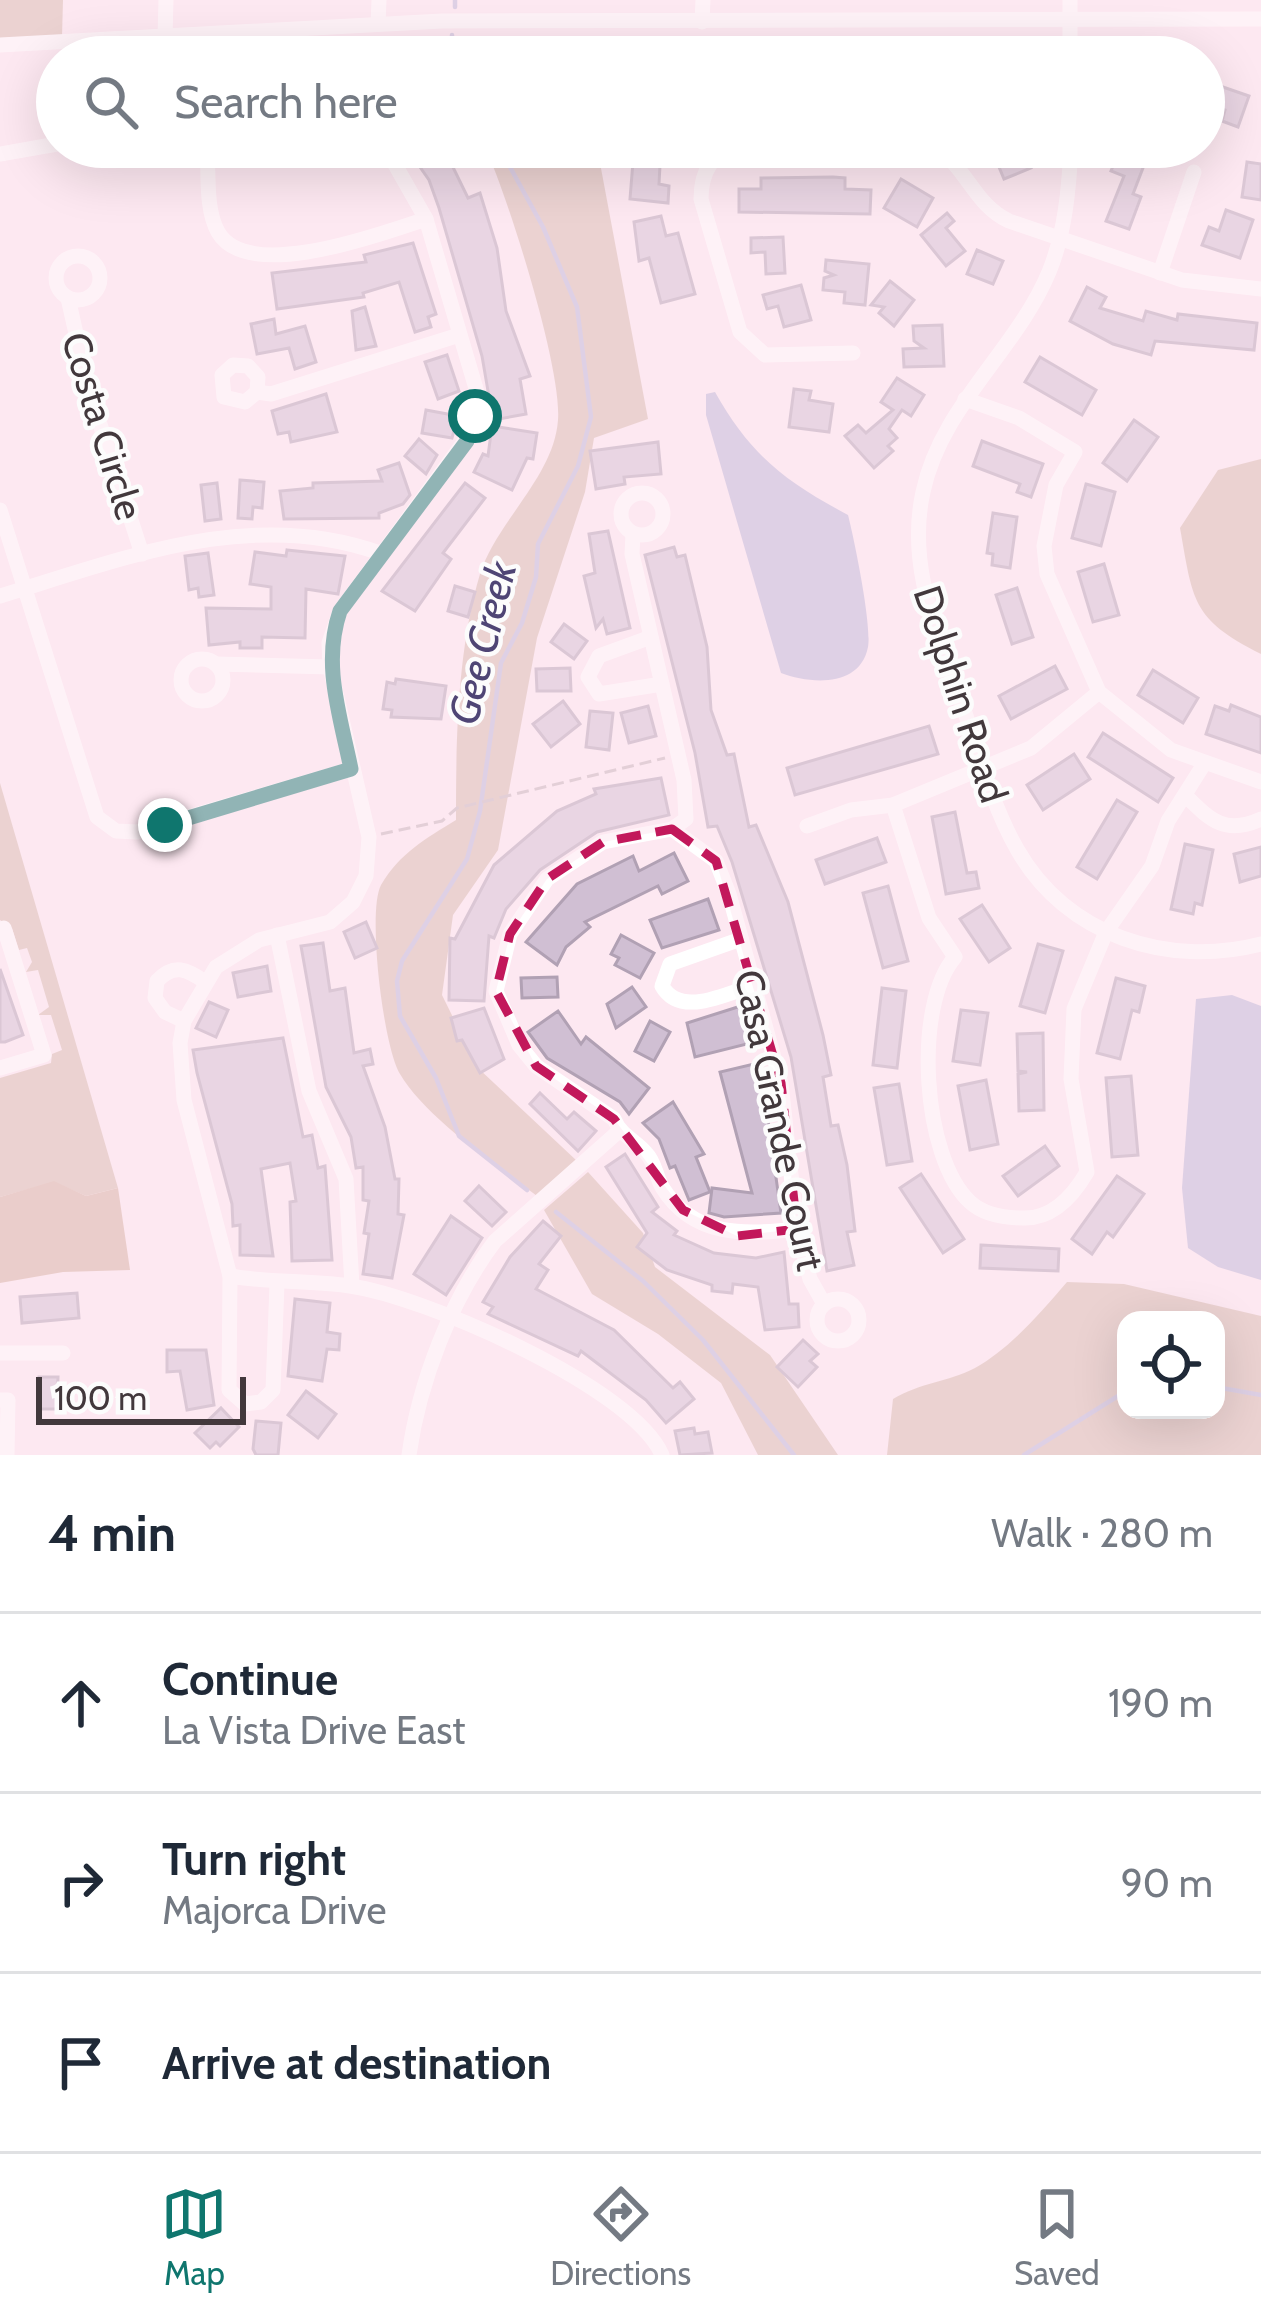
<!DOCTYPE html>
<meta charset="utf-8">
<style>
body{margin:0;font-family:Cabin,sans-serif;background:#f2f2f3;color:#1f2937}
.controls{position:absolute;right:36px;bottom:36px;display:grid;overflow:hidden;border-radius:24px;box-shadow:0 12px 48px #0002}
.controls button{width:108px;height:108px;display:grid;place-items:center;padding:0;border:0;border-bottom:3px solid #e0e1e3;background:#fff;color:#1f2937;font:60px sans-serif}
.scale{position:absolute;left:36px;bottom:30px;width:210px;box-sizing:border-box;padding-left:12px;border:6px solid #42383c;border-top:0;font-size:33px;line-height:42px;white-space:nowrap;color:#42383c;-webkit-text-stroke:9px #fcfcfc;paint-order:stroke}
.stop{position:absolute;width:36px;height:36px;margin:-27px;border:9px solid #0f766e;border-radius:50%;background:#fff}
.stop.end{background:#0f766e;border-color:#fff;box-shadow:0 3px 12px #0008}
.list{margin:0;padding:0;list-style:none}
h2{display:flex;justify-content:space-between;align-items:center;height:156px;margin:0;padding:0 48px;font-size:51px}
h2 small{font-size:39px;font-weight:400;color:#747a83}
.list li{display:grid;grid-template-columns:78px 1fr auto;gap:36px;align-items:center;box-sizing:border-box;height:180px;padding:0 48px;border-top:3px solid #e0e1e3}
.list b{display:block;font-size:45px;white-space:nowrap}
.list p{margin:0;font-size:39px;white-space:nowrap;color:#747a83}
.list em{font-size:39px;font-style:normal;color:#747a83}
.icon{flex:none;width:66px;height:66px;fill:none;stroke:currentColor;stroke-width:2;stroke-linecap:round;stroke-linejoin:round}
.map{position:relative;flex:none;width:1261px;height:1455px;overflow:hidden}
.search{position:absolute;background:#fff;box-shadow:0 12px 48px #0002;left:36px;right:36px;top:36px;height:132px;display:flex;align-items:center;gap:30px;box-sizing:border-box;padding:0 42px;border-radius:66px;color:#747a83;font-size:45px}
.sheet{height:696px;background:#fff}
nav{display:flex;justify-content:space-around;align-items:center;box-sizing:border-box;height:168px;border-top:3px solid #e0e1e3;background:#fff;font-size:33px;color:#747a83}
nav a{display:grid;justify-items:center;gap:6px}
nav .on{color:#0f766e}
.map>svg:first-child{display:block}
.green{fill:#d5b9ac;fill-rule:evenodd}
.forest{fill:#d3ae9d}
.water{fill:#b9b4d7}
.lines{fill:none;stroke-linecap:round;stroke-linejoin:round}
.stream{stroke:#b9b4d7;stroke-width:4.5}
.building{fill:#d0bfd3;stroke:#b1a1b4;stroke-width:3}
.path{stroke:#c3b1b9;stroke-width:3;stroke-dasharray:12 6;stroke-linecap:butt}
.minor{stroke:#fff;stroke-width:15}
.route{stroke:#0f766e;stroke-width:15}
.marked{fill:none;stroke:#c2185b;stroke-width:9;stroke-dasharray:24 15;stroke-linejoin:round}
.labels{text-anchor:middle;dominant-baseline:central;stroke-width:9;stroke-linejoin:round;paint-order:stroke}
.street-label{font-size:39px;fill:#42383c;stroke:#fcfcfc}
.water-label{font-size:42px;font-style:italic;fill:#4f4575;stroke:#fcfcfc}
</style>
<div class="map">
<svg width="1261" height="1455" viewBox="0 0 1261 1455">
<rect width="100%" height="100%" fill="#fde8f1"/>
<g class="green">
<polygon points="0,0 63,0 62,37 0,38"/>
<polygon points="560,48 567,57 468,57 471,52"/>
<path d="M485,147H597L648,419L594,438L585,492L537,638L498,850L453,915L442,995L478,1068L577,1161L537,1196C497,1166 425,1117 400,1074C383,1046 367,911 381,885C400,853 425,839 456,820C456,740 457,652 480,574C496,522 554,477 558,420C562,368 508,197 485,147Z"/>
<path d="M1261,459V654C1191,619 1193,600 1180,528L1218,470Z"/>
<polygon points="0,783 118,1188 86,1196 54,1182 0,1197 0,1078 51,1063 52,1054 62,1050 51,1015 38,1015 49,1007 38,970 26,972 32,962 27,948 19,950 12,928 0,920"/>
<polygon points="588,1172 643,1233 655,1267 770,1355 838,1455 758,1455 721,1383 658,1334 592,1294 544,1210"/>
<path d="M1067,1282L1124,1284L1261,1316V1455H887L893,1399C919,1383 948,1382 975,1368C1010,1349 1041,1312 1067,1282ZM1126,1320H1216V1410H1126Z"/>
</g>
<polygon class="forest" points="54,1181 86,1196 118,1188 130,1270 63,1272 0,1283 0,1197"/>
<g class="water">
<path d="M715,392C751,456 785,481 848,515C854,538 872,625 868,647C860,688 810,684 781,673L706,415V394Z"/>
<polygon points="1232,995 1261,1006 1261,1280 1218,1267 1188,1248 1182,1188 1196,999"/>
</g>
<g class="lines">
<g class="stream">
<polyline points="455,7 455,0"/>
<polyline points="452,35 452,57"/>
<polyline points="499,147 543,227 577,307 591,417 578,466 538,544 536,577 522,623 501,663 480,811 467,859 402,961 397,981 400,1016 436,1078 459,1136 527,1190"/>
<polyline points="556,1212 643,1281 703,1340 794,1455"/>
<polyline points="1216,1387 1261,1395"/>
<polyline points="1024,1455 1126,1391"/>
</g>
</g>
<g class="building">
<polygon points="1220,86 1249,96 1238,127 1222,121 1225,110 1213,106"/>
<polygon points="406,147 458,147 447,155 468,198 480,193 497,248 506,311 530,376 520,379 526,414 493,420 482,356 439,208 429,180"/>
<polygon points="1000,147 1023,147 1031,168 1004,179 992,150"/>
<polygon points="1129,147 1151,147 1133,194 1141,197 1129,229 1106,221 1124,176 1111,171 1119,152 1126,155"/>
<polygon points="633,162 660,165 659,184 669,186 668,203 630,199"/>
<polygon points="1247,162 1261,164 1261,200 1242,197"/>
<polygon points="833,177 845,178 845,189 871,190 870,214 739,212 739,189 761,189 761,178"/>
<polygon points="901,179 933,198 917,227 884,208"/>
<polygon points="1226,210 1253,220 1240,258 1202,245 1209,227 1219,231"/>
<polygon points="947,213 954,221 946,228 965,251 946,266 921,235"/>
<polygon points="661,216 666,236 678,233 695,294 661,303 649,258 639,261 634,222"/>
<polygon points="783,237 785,273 766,274 765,252 751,253 751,238"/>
<polygon points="413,243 436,314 428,317 431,327 415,332 399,282 363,293 364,297 277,309 272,273 366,262 364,255"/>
<polygon points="977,250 1003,261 993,284 967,274"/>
<polygon points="826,260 869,264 865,305 844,303 845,292 823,290 824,278 834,275 825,271"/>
<polygon points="890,281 914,300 894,326 879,313 884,307 871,305"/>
<polygon points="801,285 811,320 784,327 778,306 767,309 763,295"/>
<polygon points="1087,287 1106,297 1100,308 1143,321 1146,311 1177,320 1178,314 1257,323 1254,350 1155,341 1151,355 1113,344 1070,321"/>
<polygon points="365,307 376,346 356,350 352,311"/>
<polygon points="274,319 276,334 305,326 316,362 295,369 289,348 257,354 251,324"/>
<polygon points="942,325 944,366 904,367 903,349 924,348 914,341 913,326"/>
<polygon points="447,355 459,391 438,399 425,362"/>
<polygon points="1040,357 1096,390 1082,415 1025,382"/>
<polygon points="897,378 924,395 911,416 902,410 889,429 897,438 888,446 893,451 874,468 845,436 858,425 866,433 893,410 881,402"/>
<polygon points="794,389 811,391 809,400 833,404 829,432 789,427"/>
<polygon points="326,394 337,432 291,442 289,432 278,434 272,411"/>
<polygon points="426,410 458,416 452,438 422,433"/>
<polygon points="1134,420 1158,437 1127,481 1103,463"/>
<polygon points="492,426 537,433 533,459 527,458 512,490 474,472 483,454 488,456"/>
<polygon points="419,439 437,455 426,474 405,456"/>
<polygon points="982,441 1043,464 1031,497 1017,492 1020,484 973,466"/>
<polygon points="658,442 661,474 624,477 625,484 596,489 590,451"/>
<polygon points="399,463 410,495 403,504 379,513 379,518 284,519 280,491 313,488 313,483 382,481 378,470"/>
<polygon points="240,480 264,482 262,508 253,507 252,519 238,518"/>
<polygon points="217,483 221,519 205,521 201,485"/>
<polygon points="465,483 485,498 443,553 451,559 415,611 382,591"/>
<polygon points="1086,484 1115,492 1101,546 1072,538"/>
<polygon points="993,513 1017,517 1010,568 992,565 993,554 987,553"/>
<polygon points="608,531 630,628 607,634 603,619 596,628 584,576 595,573 589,534"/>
<polygon points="674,547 677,557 685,555 707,647 711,710 727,755 734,754 749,827 756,825 788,902 823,1035 831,1075 823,1077 831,1126 838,1125 847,1165 855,1231 847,1232 854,1265 827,1271 791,1057 732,862 717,826 708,827 695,753 645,555"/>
<polygon points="287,550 345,556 338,594 306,589 305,638 262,637 262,648 240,648 240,642 209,645 206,608 271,609 271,587 250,584 255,552 286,556"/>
<polygon points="208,553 214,595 199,597 198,588 189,590 185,556"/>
<polygon points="1104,564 1119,615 1093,622 1078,572"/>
<polygon points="455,586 475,592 468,617 448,611"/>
<polygon points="1017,588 1033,637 1012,644 996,595"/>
<polygon points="564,624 587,641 574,659 551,642"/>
<polygon points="1055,666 1067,689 1011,719 999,696"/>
<polygon points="570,668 571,691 537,691 536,669"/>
<polygon points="1153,670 1198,698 1183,723 1138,695"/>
<polygon points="396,679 446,686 441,719 391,717 392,710 383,709 387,682 395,684"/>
<polygon points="563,701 580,724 551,747 533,724"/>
<polygon points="1231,705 1261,717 1261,753 1206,734 1215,706 1229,711"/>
<polygon points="648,706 656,736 629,743 621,713"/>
<polygon points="590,711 613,713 609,750 586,747"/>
<polygon points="929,726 938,754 795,795 787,768"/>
<polygon points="1103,733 1173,778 1158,802 1088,757"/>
<polygon points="1074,754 1090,779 1043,810 1027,785"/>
<polygon points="661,778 669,815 597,832 540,870 506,909 494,938 489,936 484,1001 449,1000 450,938 455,939 494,865 557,811 596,794 594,789"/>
<polygon points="1117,800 1137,812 1097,879 1077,867"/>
<polygon points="955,812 967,873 976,872 979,888 946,894 932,817"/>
<polygon points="877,838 886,862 825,884 816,860"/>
<polygon points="1185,844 1213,850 1202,905 1195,903 1193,914 1171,909"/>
<polygon points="1261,847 1261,876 1240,882 1234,854"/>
<polygon points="674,853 688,881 662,894 658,886 585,922 590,927 566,947 557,965 526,942 577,884 633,856 639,871"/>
<polygon points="888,886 908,961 883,968 863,893"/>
<polygon points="708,899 719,930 662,948 650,920"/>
<polygon points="982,905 1010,948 989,962 960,919"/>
<polygon points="366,922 377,948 355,958 344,932"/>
<polygon points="621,935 654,953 640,978 615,965 619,958 611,954"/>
<polygon points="323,943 330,991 345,988 354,1053 370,1049 373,1064 363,1066 385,1127 395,1179 399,1179 398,1214 404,1215 392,1278 363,1274 369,1234 364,1233 369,1201 363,1200 363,1167 356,1168 351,1137 326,1087 301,946"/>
<polygon points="1038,944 1063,951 1045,1013 1020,1006"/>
<polygon points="267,966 271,991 238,997 233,973"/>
<polygon points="0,969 23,1035 5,1042 0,1042"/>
<polygon points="557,977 558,997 522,998 521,978"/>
<polygon points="1116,978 1145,986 1139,1012 1132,1010 1120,1059 1097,1053"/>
<polygon points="632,987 646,1007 616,1028 607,1004"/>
<polygon points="882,988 906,991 897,1068 873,1065"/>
<polygon points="209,1002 228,1010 216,1037 196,1028"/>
<polygon points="741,1006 751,1043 695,1057 687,1023"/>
<polygon points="484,1008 504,1059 480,1073 462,1040 457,1041 451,1018"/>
<polygon points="961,1010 988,1013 980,1065 953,1061"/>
<polygon points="558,1011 581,1044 586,1037 649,1088 629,1114 620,1102 547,1058 528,1032"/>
<polygon points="650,1021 670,1032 654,1061 635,1051"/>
<polygon points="1043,1033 1044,1110 1019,1111 1018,1074 1027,1072 1018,1071 1017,1034"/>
<polygon points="283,1038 303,1137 312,1135 318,1168 325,1166 332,1260 292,1261 290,1202 296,1201 290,1163 261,1169 273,1256 240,1255 240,1225 233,1226 232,1204 197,1073 193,1050"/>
<polygon points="754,1064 765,1099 781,1213 724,1217 709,1213 712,1188 752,1193 720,1072"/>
<polygon points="1131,1076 1138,1155 1112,1157 1106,1078"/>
<polygon points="986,1080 998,1144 970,1150 958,1086"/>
<polygon points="899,1084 912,1161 887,1165 874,1088"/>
<polygon points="540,1093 567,1119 574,1112 596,1131 578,1151 530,1104"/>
<polygon points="673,1102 704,1154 696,1157 710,1192 689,1200 675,1166 670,1168 659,1139 643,1123"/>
<polygon points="1045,1146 1059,1166 1018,1196 1003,1176"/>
<polygon points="625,1154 658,1207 652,1212 677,1231 674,1235 714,1253 756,1258 784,1252 789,1304 798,1304 799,1327 765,1330 758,1287 733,1284 732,1293 712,1291 712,1285 667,1270 637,1247 647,1233 606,1167"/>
<polygon points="921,1174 964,1239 943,1253 900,1188"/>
<polygon points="1117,1176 1144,1194 1113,1237 1107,1232 1092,1254 1072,1239"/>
<polygon points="479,1186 506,1212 492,1226 465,1201"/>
<polygon points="451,1216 482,1238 446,1295 414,1274"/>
<polygon points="543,1221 561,1236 539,1264 548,1270 536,1289 614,1330 673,1388 680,1382 694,1399 666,1423 646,1400 581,1351 578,1356 488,1314 493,1307 483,1302 510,1257"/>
<polygon points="981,1245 1059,1249 1058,1271 980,1268"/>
<polygon points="77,1293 79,1318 22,1323 20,1297"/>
<polygon points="295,1299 330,1303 327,1332 340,1334 339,1350 327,1349 322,1381 288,1376"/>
<polygon points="803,1340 818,1354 810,1361 817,1367 798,1387 777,1367"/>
<polygon points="167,1350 206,1350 214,1405 187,1410 180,1371 167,1372"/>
<polygon points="39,1377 58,1377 57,1409 38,1409"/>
<polygon points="306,1391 336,1414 318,1438 288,1415"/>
<polygon points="221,1408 239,1427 220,1446 216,1442 210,1448 195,1433"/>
<polygon points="256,1421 281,1423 278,1455 256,1455 253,1449"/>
<polygon points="694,1428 695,1434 708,1432 712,1453 680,1455 675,1431"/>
</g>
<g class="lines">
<polyline class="path" points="381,834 442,821 457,808 665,758"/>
<g class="minor">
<polyline points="1070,0 1070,57"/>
<polyline points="702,22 703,0"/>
<polyline points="378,24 379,0"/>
<polyline points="165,37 166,0"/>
<polyline points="0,45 442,21 1261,19"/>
<path d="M207,147C209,172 205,209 218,232C248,284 383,233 426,219"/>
<path d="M736,147C710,154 701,174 701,199L740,332L765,355L853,353"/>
<path d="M934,147C967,166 973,204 1009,221L1182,280L1261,289"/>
<path d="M1071,147C1069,189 1065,233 1049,272C1016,351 941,406 923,492C907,564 936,629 959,695C977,746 990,802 1017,849C1066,936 1168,968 1261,944"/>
<polyline points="0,154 57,144"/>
<circle cx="78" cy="278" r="22"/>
<polyline points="1160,273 1194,172"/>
<polyline points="68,298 88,387 142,554"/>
<polyline points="257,392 258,377 248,366 233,365 222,375 224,397 245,402 257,392 271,394 456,336"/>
<polyline points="965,399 1019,418 1075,452 1056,485 1044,546 1047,574 1099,692 1171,750 1261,782"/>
<circle cx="642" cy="514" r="21"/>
<polyline points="0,510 97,817 116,831 137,832 351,769"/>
<path d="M633,534L632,554L684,780L686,819L672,829L603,842L547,879L510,934L496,991L519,1045L536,1066L614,1119C621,1136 635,1140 646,1153C655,1162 656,1176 662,1187C693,1238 747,1235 797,1229"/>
<path d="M0,596C125,558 252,507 380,553"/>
<polyline points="651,637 599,656 588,677 599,694 662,684"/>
<circle cx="202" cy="680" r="21"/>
<polyline points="216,664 330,667"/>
<path d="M1186,796C1211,821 1226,835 1261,819"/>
<path d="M893,805L929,918L955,957C913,1005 922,1158 970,1202C984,1215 1004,1218 1023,1218C1052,1219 1073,1196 1087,1172L1071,1079L1074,1009L1106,932L1152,866L1168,821L1204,764"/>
<polyline points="807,826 851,810 893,805 1031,748 1099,692"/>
<polyline points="672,829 716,861 729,894 781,1083 797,1229 810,1279 824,1304"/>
<polyline points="0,930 4,928 44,1055 0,1068"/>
<polyline points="277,935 309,1091 346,1179 352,1286"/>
<path d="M741,939L670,964L662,986C680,1018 726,994 754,985"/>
<path d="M184,1021L165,1012L155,998L157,981C174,963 187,969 205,982"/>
<path d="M230,1276C270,1283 310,1280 350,1286C423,1296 633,1387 662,1455"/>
<polyline points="277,1284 273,1390 261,1402 245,1404 229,1390 230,1276 184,1100 180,1043 184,1021 216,967 259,940 330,922 353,902 366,876 369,837 330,667 329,643 340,611 475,427 477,392 426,219 385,147"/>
<circle cx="838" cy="1320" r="21"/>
<polyline points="0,1353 63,1353"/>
<polyline points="0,1400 8,1400 7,1455"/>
<path d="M409,1455C419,1383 451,1299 495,1241L619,1131"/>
</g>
</g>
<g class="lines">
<path class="route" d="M165,825L351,769C340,715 322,664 340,611L467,441L475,416"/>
</g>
<path d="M0 0H1261V1455H0ZM672,829L716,861L781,1083L797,1229L737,1236L683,1210L614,1119L536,1066L496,991L510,934L547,879L603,842Z" fill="#fde8f1" fill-opacity=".55" fill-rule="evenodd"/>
<path class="marked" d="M672,829L716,861L781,1083L797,1229L737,1236L683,1210L614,1119L536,1066L496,991L510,934L547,879L603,842Z"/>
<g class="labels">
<g class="street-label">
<text transform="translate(103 426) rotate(73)">Costa Circle</text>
<text transform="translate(961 694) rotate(72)">Dolphin Road</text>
<text transform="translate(780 1120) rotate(78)">Casa Grande Court</text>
</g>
<g class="water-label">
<text transform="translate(482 643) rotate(-76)">Gee Creek</text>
</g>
</g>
</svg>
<div class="controls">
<button><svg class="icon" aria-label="locate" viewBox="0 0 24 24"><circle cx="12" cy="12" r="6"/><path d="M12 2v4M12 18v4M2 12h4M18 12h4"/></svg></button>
</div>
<div class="scale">100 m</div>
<div class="stop" style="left:475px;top:416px"></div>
<div class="stop end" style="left:165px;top:825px"></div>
<div class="search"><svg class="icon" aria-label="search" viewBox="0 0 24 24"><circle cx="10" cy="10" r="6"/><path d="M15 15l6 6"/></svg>Search here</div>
</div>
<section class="sheet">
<h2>4 min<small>Walk · 280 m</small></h2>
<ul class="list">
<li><svg class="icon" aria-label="ahead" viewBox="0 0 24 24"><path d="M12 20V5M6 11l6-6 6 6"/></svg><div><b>Continue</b><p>La Vista Drive East</p></div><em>190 m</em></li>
<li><svg class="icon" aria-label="right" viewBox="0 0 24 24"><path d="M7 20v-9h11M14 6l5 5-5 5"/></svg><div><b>Turn right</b><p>Majorca Drive</p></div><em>90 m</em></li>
<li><svg class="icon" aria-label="arrive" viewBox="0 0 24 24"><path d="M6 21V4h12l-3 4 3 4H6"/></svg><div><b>Arrive at destination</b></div></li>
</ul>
</section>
<nav>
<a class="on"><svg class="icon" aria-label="map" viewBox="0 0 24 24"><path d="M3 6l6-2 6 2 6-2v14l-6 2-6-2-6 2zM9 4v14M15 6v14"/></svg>Map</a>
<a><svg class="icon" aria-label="directions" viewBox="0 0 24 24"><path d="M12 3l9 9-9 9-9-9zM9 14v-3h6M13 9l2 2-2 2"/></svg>Directions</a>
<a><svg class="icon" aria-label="saved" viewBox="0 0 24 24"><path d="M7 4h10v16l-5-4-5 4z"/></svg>Saved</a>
</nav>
